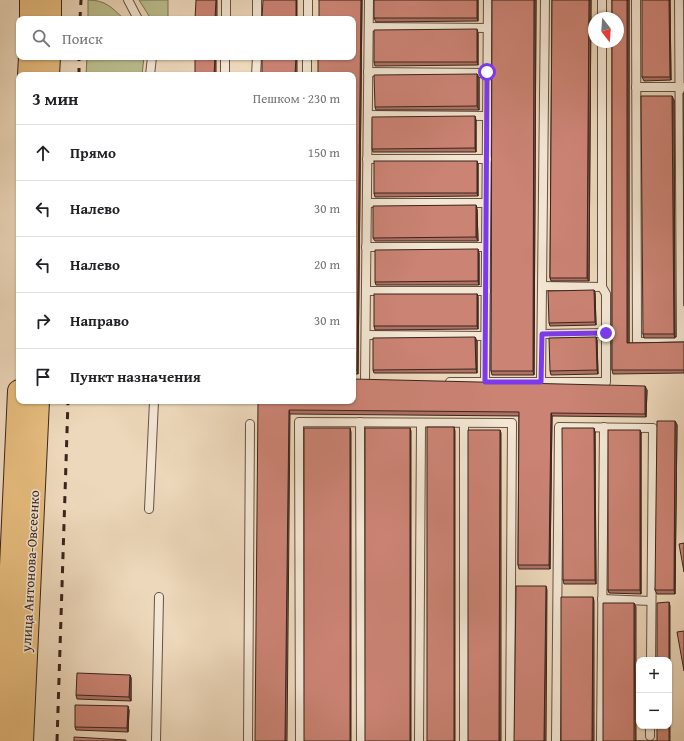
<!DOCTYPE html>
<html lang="ru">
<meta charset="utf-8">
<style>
body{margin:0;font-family:"Gentium Book Plus",serif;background:#f6f6f6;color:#202124}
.controls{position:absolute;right:12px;bottom:12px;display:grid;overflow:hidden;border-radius:8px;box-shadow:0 1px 3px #0004}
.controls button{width:36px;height:36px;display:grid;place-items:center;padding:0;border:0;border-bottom:1px solid #e0e0e0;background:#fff;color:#202124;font:20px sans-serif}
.compass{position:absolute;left:588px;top:12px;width:36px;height:36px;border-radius:50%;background:#fff;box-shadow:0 1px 3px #0004;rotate:163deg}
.stop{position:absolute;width:12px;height:12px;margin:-9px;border:3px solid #7c3aed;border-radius:50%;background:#fff}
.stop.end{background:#7c3aed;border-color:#fff;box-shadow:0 1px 4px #0008}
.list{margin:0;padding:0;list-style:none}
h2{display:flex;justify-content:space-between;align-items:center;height:52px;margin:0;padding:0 16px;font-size:17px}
h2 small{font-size:13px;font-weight:400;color:#757577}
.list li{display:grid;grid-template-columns:26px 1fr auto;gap:12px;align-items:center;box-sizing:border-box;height:56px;padding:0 16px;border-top:1px solid #e0e0e0}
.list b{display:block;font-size:15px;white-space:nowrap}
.list em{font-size:13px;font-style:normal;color:#757577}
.icon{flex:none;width:22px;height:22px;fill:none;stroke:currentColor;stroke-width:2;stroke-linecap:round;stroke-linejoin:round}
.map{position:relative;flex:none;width:684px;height:741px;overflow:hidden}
.search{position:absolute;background:#fff;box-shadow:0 1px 3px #0004;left:16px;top:16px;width:340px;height:44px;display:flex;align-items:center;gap:10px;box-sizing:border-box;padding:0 14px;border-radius:8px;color:#757577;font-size:15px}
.panel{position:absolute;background:#fff;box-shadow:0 1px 3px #0004;left:16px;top:72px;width:340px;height:332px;border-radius:8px}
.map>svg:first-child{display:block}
.green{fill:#bbbe8e;stroke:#7a7256}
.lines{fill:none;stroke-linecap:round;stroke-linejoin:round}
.service-casing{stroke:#665244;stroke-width:10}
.trunk-casing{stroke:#39251d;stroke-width:24}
.service{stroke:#f3e6d3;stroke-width:8}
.trunk{stroke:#e6bc7e;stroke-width:22}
.rail{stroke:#39251d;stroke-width:3;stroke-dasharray:7 7;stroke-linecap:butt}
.wall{fill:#af7164;stroke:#39251d}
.shaded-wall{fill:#8e5c51;stroke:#39251d}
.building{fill:#cb8374;stroke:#39251d}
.route{stroke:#7c3aed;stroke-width:5}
.labels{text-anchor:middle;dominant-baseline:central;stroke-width:3;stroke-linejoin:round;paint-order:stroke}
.street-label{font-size:14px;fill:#39251d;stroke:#f3e6d3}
</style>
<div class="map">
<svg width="684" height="741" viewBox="0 0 684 741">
<rect width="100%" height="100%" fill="#edd8bb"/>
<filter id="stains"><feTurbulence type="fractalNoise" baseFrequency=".005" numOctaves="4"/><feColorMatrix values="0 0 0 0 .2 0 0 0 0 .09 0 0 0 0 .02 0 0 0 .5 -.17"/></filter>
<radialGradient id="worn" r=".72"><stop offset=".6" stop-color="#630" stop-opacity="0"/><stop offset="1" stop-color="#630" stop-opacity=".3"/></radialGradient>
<g class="green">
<path d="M88,0C106,0 112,8 124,19H88Z"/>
<polygon points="139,0 168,0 168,19 151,19"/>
<polygon points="87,57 144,57 142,75 86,75"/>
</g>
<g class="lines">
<g class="service-casing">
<g id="service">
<polyline points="128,0 138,19"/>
<polyline points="636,0 637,342 684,341"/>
<polyline points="679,0 681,341"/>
<polyline points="602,18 602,0"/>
<polyline points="226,19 226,0"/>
<polyline points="257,19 257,0"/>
<polyline points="308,19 308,0"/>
<polyline points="369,27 488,28"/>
<polyline points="368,72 487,73"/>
<polyline points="150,75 152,57"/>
<polyline points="225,75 225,57"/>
<polyline points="256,75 257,57"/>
<polyline points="307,75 307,57"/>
<polyline points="636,87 684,87"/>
<polyline points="368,115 487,116"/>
<polyline points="367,159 487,159"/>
<polyline points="367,203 486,203"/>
<polyline points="366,247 486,247"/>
<polyline points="602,287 602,42"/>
<polyline points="366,291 486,291"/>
<polyline points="542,334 606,333"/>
<polyline points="366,335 485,336"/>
<polyline points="365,380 369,0"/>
<polyline points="450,382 485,382 488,0"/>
<polyline points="485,382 606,382 606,294 602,287 543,286"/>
<polyline points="541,382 545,0"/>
<polyline points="360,422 361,741"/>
<polyline points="149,509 154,401"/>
<polyline points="602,599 651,601"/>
<polyline points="650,736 650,726"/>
<polyline points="156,741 159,597"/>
<polyline points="248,741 250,424"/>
<polyline points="300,741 299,422 512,423 510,741"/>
<polyline points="419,741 421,423"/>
<polyline points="464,741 464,423"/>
<polyline points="556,741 559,427 653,428 651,660"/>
<polyline points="601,741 604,427"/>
</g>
</g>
<g class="trunk-casing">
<g id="trunk">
<polyline points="31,19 31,0"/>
<polyline points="50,19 50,0"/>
<polyline points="29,75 30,57"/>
<polyline points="48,75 49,57"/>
<polyline points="3,741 19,391"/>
<polyline points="22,741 38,401"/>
</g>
</g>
<use href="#service" class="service"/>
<use href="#trunk" class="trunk"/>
<g class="rail">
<polyline points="80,19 81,0"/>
<polyline points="79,75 79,57"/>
<polyline points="57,741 68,401"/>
</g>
</g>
<g class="wall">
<polygon points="319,0 362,0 358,374 353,374 353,75"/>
<polygon points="478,0 478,21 376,22 374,18"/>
<polygon points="492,0 536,0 534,375 492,375 491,371"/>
<polygon points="552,0 591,0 589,281 551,281 550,278"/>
<polygon points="612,0 629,0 629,343 684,342 684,373 613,374 612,370"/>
<polygon points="670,0 671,80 644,81 642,77"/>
<polygon points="478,33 478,65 375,66 374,62"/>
<polygon points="477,74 479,78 479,110 376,110 375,107"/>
<polygon points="674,100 675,338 644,338 643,334"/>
<polygon points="476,120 476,152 373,152 372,149"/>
<polygon points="478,164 478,196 375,197 374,193"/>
<polygon points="477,209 478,241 375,241 373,238"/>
<polygon points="479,253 479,285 376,285 375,282"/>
<polygon points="594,290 595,293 596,325 550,326 549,323"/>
<polygon points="477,294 478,297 478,329 375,330 374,326"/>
<polygon points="597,340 598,374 551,375 550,371"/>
<polygon points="477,341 477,373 374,373 373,370"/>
<polygon points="647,390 646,417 552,416 550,569 519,569 518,565 519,416 290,414 258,401"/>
<polygon points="675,421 677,425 675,594 657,594 655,590"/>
<polygon points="595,432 596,584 564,584 563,580"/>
<polygon points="641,433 641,594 609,593 608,590"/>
<polygon points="130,675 131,678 131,701 77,699 76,695"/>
<polygon points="129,710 128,732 76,730 75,727"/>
</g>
<g class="shaded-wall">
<polygon points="216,0 217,0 217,19 215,19"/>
<rect x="296" y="0" width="1" height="19"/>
<polygon points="361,0 362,0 358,374 357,370"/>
<polygon points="477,0 478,0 478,21 477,18"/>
<polygon points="534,0 536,0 534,375 533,371"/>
<polygon points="589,0 591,0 589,281 587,278"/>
<polygon points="627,0 629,0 629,347 627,343"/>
<polygon points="669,0 670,0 671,80 670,77"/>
<polygon points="477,29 478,33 478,65 477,62"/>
<polygon points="215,57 216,57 216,75 214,75"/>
<polygon points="296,57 297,57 297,75 295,75"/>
<polygon points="477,74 479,78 479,110 477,106"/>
<polygon points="672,96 674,100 675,338 674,334"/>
<polygon points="475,116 476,120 476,152 475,148"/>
<polygon points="477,161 478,164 478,196 477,193"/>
<polygon points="476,205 477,209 478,241 476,237"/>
<polygon points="478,249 479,253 479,285 478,281"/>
<polygon points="594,290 595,293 596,325 595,322"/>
<polygon points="477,294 478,297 478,329 477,326"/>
<polygon points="475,337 477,341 477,373 476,369"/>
<polygon points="596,337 597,340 598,374 597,370"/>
<polygon points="645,386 647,390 646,417 645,414"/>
<polygon points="289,410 290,414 287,741 285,741"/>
<polygon points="551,413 552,416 550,569 549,565"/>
<polygon points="675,421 677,425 675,594 674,590"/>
<polygon points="454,427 455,431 455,741 454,741"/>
<polygon points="350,428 351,432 351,741 350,741"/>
<polygon points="410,428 411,431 411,741 410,741"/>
<polygon points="594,428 595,432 596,584 595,580"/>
<polygon points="500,430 501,433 501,741 499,741"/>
<polygon points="640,430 641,433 641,594 640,590"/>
<polygon points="546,586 547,590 546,741 544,741"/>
<polygon points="593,597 594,601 594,741 592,741"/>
<polygon points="669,602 670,606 670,741 669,741"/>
<polygon points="634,603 636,607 636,741 635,741"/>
<polygon points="130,675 131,678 131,701 129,697"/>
<polygon points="128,706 129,710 128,732 127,728"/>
</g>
<g class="building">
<polygon points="196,0 216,0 215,19 195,19"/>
<polygon points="263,0 296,0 296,19 262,19"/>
<polygon points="319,0 361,0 357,370 353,370 353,75 318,75 318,57 353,57 353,19 319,19"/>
<rect x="374" y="0" width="103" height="18"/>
<polygon points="492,0 534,0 533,371 491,371"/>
<polygon points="552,0 589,0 587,278 550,278"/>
<polygon points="612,0 627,0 627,343 684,342 684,370 612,370 612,42 618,42 618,18 612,18"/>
<polygon points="642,0 669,0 670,77 642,77"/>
<polygon points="477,29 477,62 374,62 374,30"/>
<polygon points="195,57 215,57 214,75 195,75"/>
<polygon points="262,57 296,57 295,75 262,75"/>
<polygon points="477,74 477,106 375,107 374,75"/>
<polygon points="683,93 684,93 684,306"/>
<polygon points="641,96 672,96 674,334 643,334"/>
<polygon points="475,116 475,148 372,149 372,117"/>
<rect x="374" y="161" width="103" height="32"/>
<polygon points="476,205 476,237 373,238 373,206"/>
<polygon points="478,249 478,281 375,282 375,250"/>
<polygon points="594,290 595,322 549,323 548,291"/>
<rect x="374" y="294" width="103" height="32"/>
<polygon points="475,337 476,369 373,370 373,338"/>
<polygon points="596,337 597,370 550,371 549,338"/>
<polygon points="353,379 645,386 645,414 551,413 549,565 518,565 519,412 289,410 285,741 255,741 258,401 353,401"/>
<polygon points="657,421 675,421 674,590 655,590"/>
<rect x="427" y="427" width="27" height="314"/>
<rect x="304" y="428" width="46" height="313"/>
<rect x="365" y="428" width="45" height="313"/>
<polygon points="562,428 594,428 595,580 563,580"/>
<polygon points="468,430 500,430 499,741 468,741"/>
<rect x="608" y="430" width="32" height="160"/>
<polygon points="684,543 684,572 679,544"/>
<polygon points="516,586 546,586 544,741 514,741"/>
<polygon points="561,597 593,597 592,741 561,741"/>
<polygon points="669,602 669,660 657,660 657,603"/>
<polygon points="603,603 634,603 634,741 657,741 657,726 669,726 669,694 669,741 603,741"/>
<polygon points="684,631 684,671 677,632"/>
<polygon points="77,673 130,675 129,697 76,695"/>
<polygon points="75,705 128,706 127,728 75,727"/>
<polygon points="74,737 126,740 126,741 74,741"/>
</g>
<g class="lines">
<polyline class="route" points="487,72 485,382 541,382 542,334 606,333"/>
</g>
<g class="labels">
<g class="street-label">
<text transform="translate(30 571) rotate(-87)">улица Антонова-Овсеенко</text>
</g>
</g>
<rect width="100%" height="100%" filter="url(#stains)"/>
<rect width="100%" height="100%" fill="url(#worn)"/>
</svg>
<div class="controls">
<button>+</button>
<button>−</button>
</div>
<svg class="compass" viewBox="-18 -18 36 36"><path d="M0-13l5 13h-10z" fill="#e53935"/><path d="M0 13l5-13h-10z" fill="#757577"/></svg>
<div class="stop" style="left:487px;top:72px"></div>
<div class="stop end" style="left:606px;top:333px"></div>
<div class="search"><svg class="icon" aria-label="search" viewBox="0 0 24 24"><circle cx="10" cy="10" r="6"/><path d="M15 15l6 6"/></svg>Поиск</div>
<section class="panel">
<h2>3 мин<small>Пешком · 230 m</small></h2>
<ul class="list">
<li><svg class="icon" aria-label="ahead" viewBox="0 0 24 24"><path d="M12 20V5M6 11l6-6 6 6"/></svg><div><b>Прямо</b></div><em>150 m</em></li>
<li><svg class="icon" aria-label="left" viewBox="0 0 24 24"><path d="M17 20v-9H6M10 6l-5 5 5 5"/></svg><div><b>Налево</b></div><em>30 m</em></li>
<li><svg class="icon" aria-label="left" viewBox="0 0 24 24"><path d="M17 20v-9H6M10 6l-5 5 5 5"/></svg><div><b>Налево</b></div><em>20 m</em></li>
<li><svg class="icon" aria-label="right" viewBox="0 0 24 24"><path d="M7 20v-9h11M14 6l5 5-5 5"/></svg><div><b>Направо</b></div><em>30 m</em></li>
<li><svg class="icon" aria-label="arrive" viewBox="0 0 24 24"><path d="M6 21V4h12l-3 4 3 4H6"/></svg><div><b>Пункт назначения</b></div></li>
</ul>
</section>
</div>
